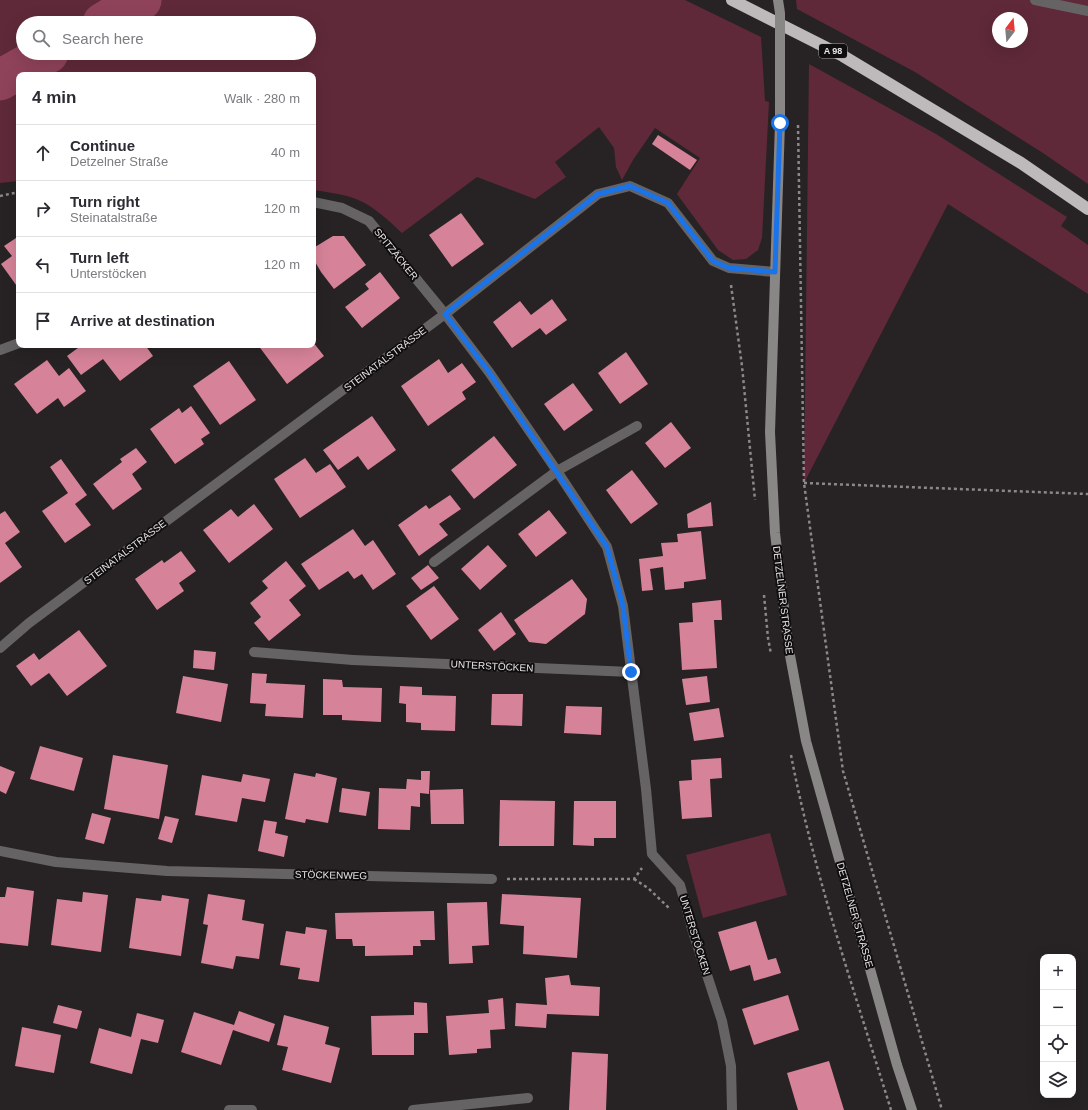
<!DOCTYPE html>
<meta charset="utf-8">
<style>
body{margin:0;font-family:Arial,sans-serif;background:#f7f7f7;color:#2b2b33}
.controls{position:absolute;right:12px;bottom:12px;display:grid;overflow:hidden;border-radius:8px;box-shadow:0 4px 16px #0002}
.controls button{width:36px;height:36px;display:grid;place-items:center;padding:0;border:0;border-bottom:1px solid #e1e1e2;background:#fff;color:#2b2b33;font:20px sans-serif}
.compass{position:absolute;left:992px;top:12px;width:36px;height:36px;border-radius:50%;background:#fff;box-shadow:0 4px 16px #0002;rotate:16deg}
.stop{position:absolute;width:12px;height:12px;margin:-9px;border:3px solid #1a73e8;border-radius:50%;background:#fff}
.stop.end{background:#1a73e8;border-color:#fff;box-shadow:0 1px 4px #0008}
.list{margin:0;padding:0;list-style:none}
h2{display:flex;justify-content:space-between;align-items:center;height:52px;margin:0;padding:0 16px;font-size:17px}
h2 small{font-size:13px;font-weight:400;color:#7c7c81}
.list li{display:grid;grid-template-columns:26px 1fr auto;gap:12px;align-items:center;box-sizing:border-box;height:56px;padding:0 16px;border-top:1px solid #e1e1e2}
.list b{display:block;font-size:15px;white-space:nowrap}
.list p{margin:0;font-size:13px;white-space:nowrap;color:#7c7c81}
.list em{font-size:13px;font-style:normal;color:#7c7c81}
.icon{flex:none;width:22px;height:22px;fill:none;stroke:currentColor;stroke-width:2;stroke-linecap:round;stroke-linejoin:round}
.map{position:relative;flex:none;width:1088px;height:1110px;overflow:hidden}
.search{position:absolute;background:#fff;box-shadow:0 4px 16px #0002;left:16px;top:16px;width:300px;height:44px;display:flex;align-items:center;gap:10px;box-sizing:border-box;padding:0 14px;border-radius:22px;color:#7c7c81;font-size:15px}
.panel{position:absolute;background:#fff;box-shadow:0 4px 16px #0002;left:16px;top:72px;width:300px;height:276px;border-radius:8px}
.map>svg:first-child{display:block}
.green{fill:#5f2939;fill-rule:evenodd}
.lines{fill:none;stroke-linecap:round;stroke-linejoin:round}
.river{stroke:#8f435a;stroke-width:41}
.building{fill:#d68399}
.path{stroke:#8b8889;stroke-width:2.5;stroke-dasharray:3 3;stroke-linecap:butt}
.lane{stroke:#656363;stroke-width:10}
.street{stroke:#656363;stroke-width:10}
.secondary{stroke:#898686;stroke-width:10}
.highway{stroke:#bebabb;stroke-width:12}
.secondary-bridge{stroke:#898686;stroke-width:10}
.route{stroke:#1a73e8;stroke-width:5}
.labels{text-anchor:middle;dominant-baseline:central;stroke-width:4;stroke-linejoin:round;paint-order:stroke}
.shield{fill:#0f0d0d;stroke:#a7a4a5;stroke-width:1}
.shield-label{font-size:9px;font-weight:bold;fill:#e8e5e6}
.street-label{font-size:10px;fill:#e8e5e6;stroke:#0f0d0d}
</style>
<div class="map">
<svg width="1088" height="1110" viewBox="0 0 1088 1110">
<rect width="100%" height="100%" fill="#272324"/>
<g class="green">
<path d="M0,0H685L761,37L765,101L769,102L762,238L758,250L746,259L733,260L718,250L677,194L700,158L655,128L633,160L622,180L616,167L614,148L599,127L555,162L566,177L535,199L477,177L402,233C389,221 374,206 356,199C343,194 327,192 313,190V75H19V181L0,183ZM23,23H309V53H23Z"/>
<path d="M796,0H1088V184L1043,153L915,72L797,9ZM998,18H1022V42H998Z"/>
<polygon points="809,64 936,134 1067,217 1061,226 1088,245 1088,294 948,204 804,483"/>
<polygon points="770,833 787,895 703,918 686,855"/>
</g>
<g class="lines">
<g class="river">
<polyline points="103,23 141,0"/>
<polyline points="0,80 48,53"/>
</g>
</g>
<g class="building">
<polygon points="658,135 697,160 690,170 652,144"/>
<polygon points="461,213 484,244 452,267 429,235"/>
<polygon points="19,236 19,289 1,264 12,256 4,246"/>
<polygon points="333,236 344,236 366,265 334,289 321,272 314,260 315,247"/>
<polygon points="380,272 400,298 362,328 345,307 369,289 365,284"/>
<polygon points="552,299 567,320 546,335 540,328 512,348 493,322 520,301 531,315"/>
<polygon points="313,342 324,356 287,384 258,345 313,345"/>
<polygon points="82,345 145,345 153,356 120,381 103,359 81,375 67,356"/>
<polygon points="626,352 648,384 620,404 598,373"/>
<polygon points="439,359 448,373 462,363 476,382 462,392 466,399 428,426 401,386"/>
<polygon points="47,360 59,376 69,368 86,391 64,407 58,398 37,414 14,384"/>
<polygon points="229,361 256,400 220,425 193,386"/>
<polygon points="573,383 593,410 564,431 544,404"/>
<polygon points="191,406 210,433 201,439 204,444 175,464 150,429 179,408 182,413"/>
<polygon points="372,416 396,450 368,470 358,456 338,470 323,450"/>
<polygon points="671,422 691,448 665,468 645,443"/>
<polygon points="494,436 517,465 474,499 451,470"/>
<polygon points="136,448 147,462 132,474 142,489 113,510 93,484 122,462 120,459"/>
<polygon points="305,458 316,473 330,464 346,487 300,518 274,479"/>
<polygon points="61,459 87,495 75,504 91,525 65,543 42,511 68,493 50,467"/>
<polygon points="632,470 658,504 631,524 606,490"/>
<polygon points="450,495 461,509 439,524 448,535 419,556 398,525 426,505 429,509"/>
<polygon points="711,502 713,526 688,528 687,514"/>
<polygon points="254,504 273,529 229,563 203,530 231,509 238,517"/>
<polygon points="549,510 567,533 536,557 518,534"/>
<polygon points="5,511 20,532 5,543 22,567 0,583 0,514"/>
<polygon points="353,529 365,546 373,540 396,574 373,590 362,574 354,579 348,571 319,590 301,564"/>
<polygon points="701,531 706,579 684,582 684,588 665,590 663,567 650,569 653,590 642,591 639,559 663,556 661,543 678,542 677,534"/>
<polygon points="488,545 507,566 480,590 461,569"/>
<polygon points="181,551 196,571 179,583 184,591 157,610 135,579 162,560 164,563"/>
<polygon points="286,561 306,586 289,600 301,615 269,641 254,623 261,617 250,603 268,588 262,581"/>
<polygon points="428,565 439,578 421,590 411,578"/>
<polygon points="572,579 587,599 585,614 546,644 529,642 514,620"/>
<polygon points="434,586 459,619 431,640 406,606"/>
<polygon points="721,600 722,620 714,620 717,668 682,670 679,623 693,622 692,603"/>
<polygon points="501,612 516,634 494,651 478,630"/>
<polygon points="79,630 107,666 67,696 49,673 31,686 16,666 34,653 39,660"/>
<polygon points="194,650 216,652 214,670 193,668"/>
<polygon points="252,673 267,674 266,683 305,685 303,718 265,716 266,704 250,703"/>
<polygon points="183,676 228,684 221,722 176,713"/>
<polygon points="707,676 710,702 686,705 682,679"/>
<polygon points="323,679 342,680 343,687 382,688 381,722 342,720 342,715 323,715"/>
<polygon points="400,686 422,687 422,695 456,696 455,731 421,730 421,723 406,722 406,704 399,703"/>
<polygon points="492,694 523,694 522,726 491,725"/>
<polygon points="566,706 602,707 601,735 564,733"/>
<polygon points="719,708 724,737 694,741 689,713"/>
<polygon points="40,746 83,758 74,791 30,779"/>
<polygon points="113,755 168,765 159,819 104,809"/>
<polygon points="721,758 722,778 710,779 712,817 682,819 679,781 692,780 691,760"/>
<polygon points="0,766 15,772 6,794 0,791"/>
<polygon points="421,771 430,771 429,794 420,793 420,807 411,806 410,830 378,829 379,788 406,789 407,779 421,780"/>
<polygon points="294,773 315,777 316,773 337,778 328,823 306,819 305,823 285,819"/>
<polygon points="243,774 270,779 265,802 242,798 237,822 195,815 202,775 241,782"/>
<polygon points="342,788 370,792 366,816 339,812"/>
<polygon points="463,789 464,824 431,824 430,790"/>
<polygon points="500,800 555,801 554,846 499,846"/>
<polygon points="574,801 616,801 616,838 594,838 594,846 573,845"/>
<polygon points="92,813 111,818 104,844 85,839"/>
<polygon points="165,816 179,819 172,843 158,839"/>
<polygon points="264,820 277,822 275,833 288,836 284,857 258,851"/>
<polygon points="7,887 34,891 28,946 0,943 0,897 5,897"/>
<polygon points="83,892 108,895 101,952 51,945 57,899 82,902"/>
<polygon points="208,894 245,900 242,920 264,924 259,959 236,956 233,969 201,963 208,925 203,924"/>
<polygon points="502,894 581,898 577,958 523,954 524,926 500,924"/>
<polygon points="162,895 189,899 181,956 129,948 136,898 161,901"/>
<polygon points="487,902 489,945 472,946 473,963 449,964 447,903"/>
<polygon points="434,911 435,940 420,940 421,946 413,946 413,955 365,956 365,946 353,946 352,939 336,939 335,913"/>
<polygon points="756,921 768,960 776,958 781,973 754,981 750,965 730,971 718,932"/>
<polygon points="306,927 327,930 319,982 298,979 300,968 280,965 286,931 305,934"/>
<polygon points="569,975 571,985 600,987 599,1016 547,1014 546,1028 515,1026 516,1003 547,1005 545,978"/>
<polygon points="788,995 799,1030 754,1045 742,1009"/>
<polygon points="503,998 505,1029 490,1030 491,1048 477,1049 477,1053 449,1055 446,1016 489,1013 488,1000"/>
<polygon points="414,1002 427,1003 428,1033 414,1033 414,1055 372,1055 371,1016 414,1015"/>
<polygon points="58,1005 82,1011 77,1029 53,1023"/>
<polygon points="239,1011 275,1024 269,1042 233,1030 221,1065 181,1052 194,1012 234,1025"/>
<polygon points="137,1013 164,1020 158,1043 141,1039 132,1074 90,1063 99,1028 131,1037"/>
<polygon points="284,1015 329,1027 325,1044 340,1048 331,1083 282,1070 288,1047 277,1045"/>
<polygon points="22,1027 61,1035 54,1073 15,1066"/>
<polygon points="572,1052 608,1054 606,1110 569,1110"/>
<polygon points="829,1061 844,1110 798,1110 787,1073"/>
</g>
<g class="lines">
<g class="path">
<polyline points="798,125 804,483 843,771 942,1110"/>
<polyline points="0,196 19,192"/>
<polyline points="731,285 742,366 755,500"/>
<polyline points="804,483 1088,494"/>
<polyline points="764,595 768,638 771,654"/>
<path d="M791,755C814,875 855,993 891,1110"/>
<polyline points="507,879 634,879 642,868"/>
<polyline points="634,879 648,888 669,908"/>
</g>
<g class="lane">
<polyline points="1035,0 1088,11"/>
<polyline points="434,562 557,471 637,426"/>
<polyline points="254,652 353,660"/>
</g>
<g class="street">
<polyline points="313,202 342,208 369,221 445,314 489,372 557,471 607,547 623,606 646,789 652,854 680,885 693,932 722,1021 731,1066 732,1110"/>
<polyline points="0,350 19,343"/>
<polyline points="0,648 29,623 445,314 598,194 630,186 668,203 713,261 729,268 775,272"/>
<polyline points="353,660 631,672"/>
<polyline points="0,851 56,862 167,871 492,879"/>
<polyline points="229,1110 252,1110"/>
<polyline points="413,1110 528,1098"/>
</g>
<polyline class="secondary" points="780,74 780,123 770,432 775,533 789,650 806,741 897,1065 912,1110"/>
<polyline class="highway" points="732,0 843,56 1021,163 1088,209"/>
<polyline class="secondary-bridge" points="778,0 780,13 780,74"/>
</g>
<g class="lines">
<polyline class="route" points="631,672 623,606 607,547 489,372 445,314 598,194 630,186 668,203 713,261 729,268 775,272 780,123"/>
</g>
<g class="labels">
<rect class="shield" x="819" y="44" width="28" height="14" rx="3"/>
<g class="shield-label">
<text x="833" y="51">A 98</text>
</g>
<g class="street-label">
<text transform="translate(396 254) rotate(51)">SPITZÄCKER</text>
<text transform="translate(385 359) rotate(-37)">STEINATALSTRASSE</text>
<text transform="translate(125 552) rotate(-37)">STEINATALSTRASSE</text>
<text transform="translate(783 600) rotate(83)">DETZELNER STRASSE</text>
<text transform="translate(492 666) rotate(3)">UNTERSTÖCKEN</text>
<text transform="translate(331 875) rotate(1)">STÖCKENWEG</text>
<text transform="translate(855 915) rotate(74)">DETZELNER STRASSE</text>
<text transform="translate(695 935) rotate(73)">UNTERSTÖCKEN</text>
</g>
</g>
</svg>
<div class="controls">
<button>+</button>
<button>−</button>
<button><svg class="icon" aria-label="locate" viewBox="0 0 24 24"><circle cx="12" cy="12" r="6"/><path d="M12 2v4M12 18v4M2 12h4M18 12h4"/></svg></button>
<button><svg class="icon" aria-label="layers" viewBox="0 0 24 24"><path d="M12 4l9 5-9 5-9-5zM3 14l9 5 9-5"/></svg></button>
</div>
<svg class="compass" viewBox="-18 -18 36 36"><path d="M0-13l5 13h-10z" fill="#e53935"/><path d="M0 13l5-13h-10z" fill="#7c7c81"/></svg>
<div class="stop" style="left:780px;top:123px"></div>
<div class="stop end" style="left:631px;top:672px"></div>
<div class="search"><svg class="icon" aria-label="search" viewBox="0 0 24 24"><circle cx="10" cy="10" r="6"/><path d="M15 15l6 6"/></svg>Search here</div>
<section class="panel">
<h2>4 min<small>Walk · 280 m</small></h2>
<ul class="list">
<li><svg class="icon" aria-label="ahead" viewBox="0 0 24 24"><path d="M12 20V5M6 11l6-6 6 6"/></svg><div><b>Continue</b><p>Detzelner Straße</p></div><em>40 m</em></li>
<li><svg class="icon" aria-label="right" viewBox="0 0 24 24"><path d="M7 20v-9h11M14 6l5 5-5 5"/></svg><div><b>Turn right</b><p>Steinatalstraße</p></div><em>120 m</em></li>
<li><svg class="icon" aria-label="left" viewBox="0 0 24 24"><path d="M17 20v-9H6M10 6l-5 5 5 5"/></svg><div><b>Turn left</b><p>Unterstöcken</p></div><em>120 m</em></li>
<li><svg class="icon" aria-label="arrive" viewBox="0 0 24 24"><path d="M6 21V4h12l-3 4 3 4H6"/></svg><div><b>Arrive at destination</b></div></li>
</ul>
</section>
</div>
